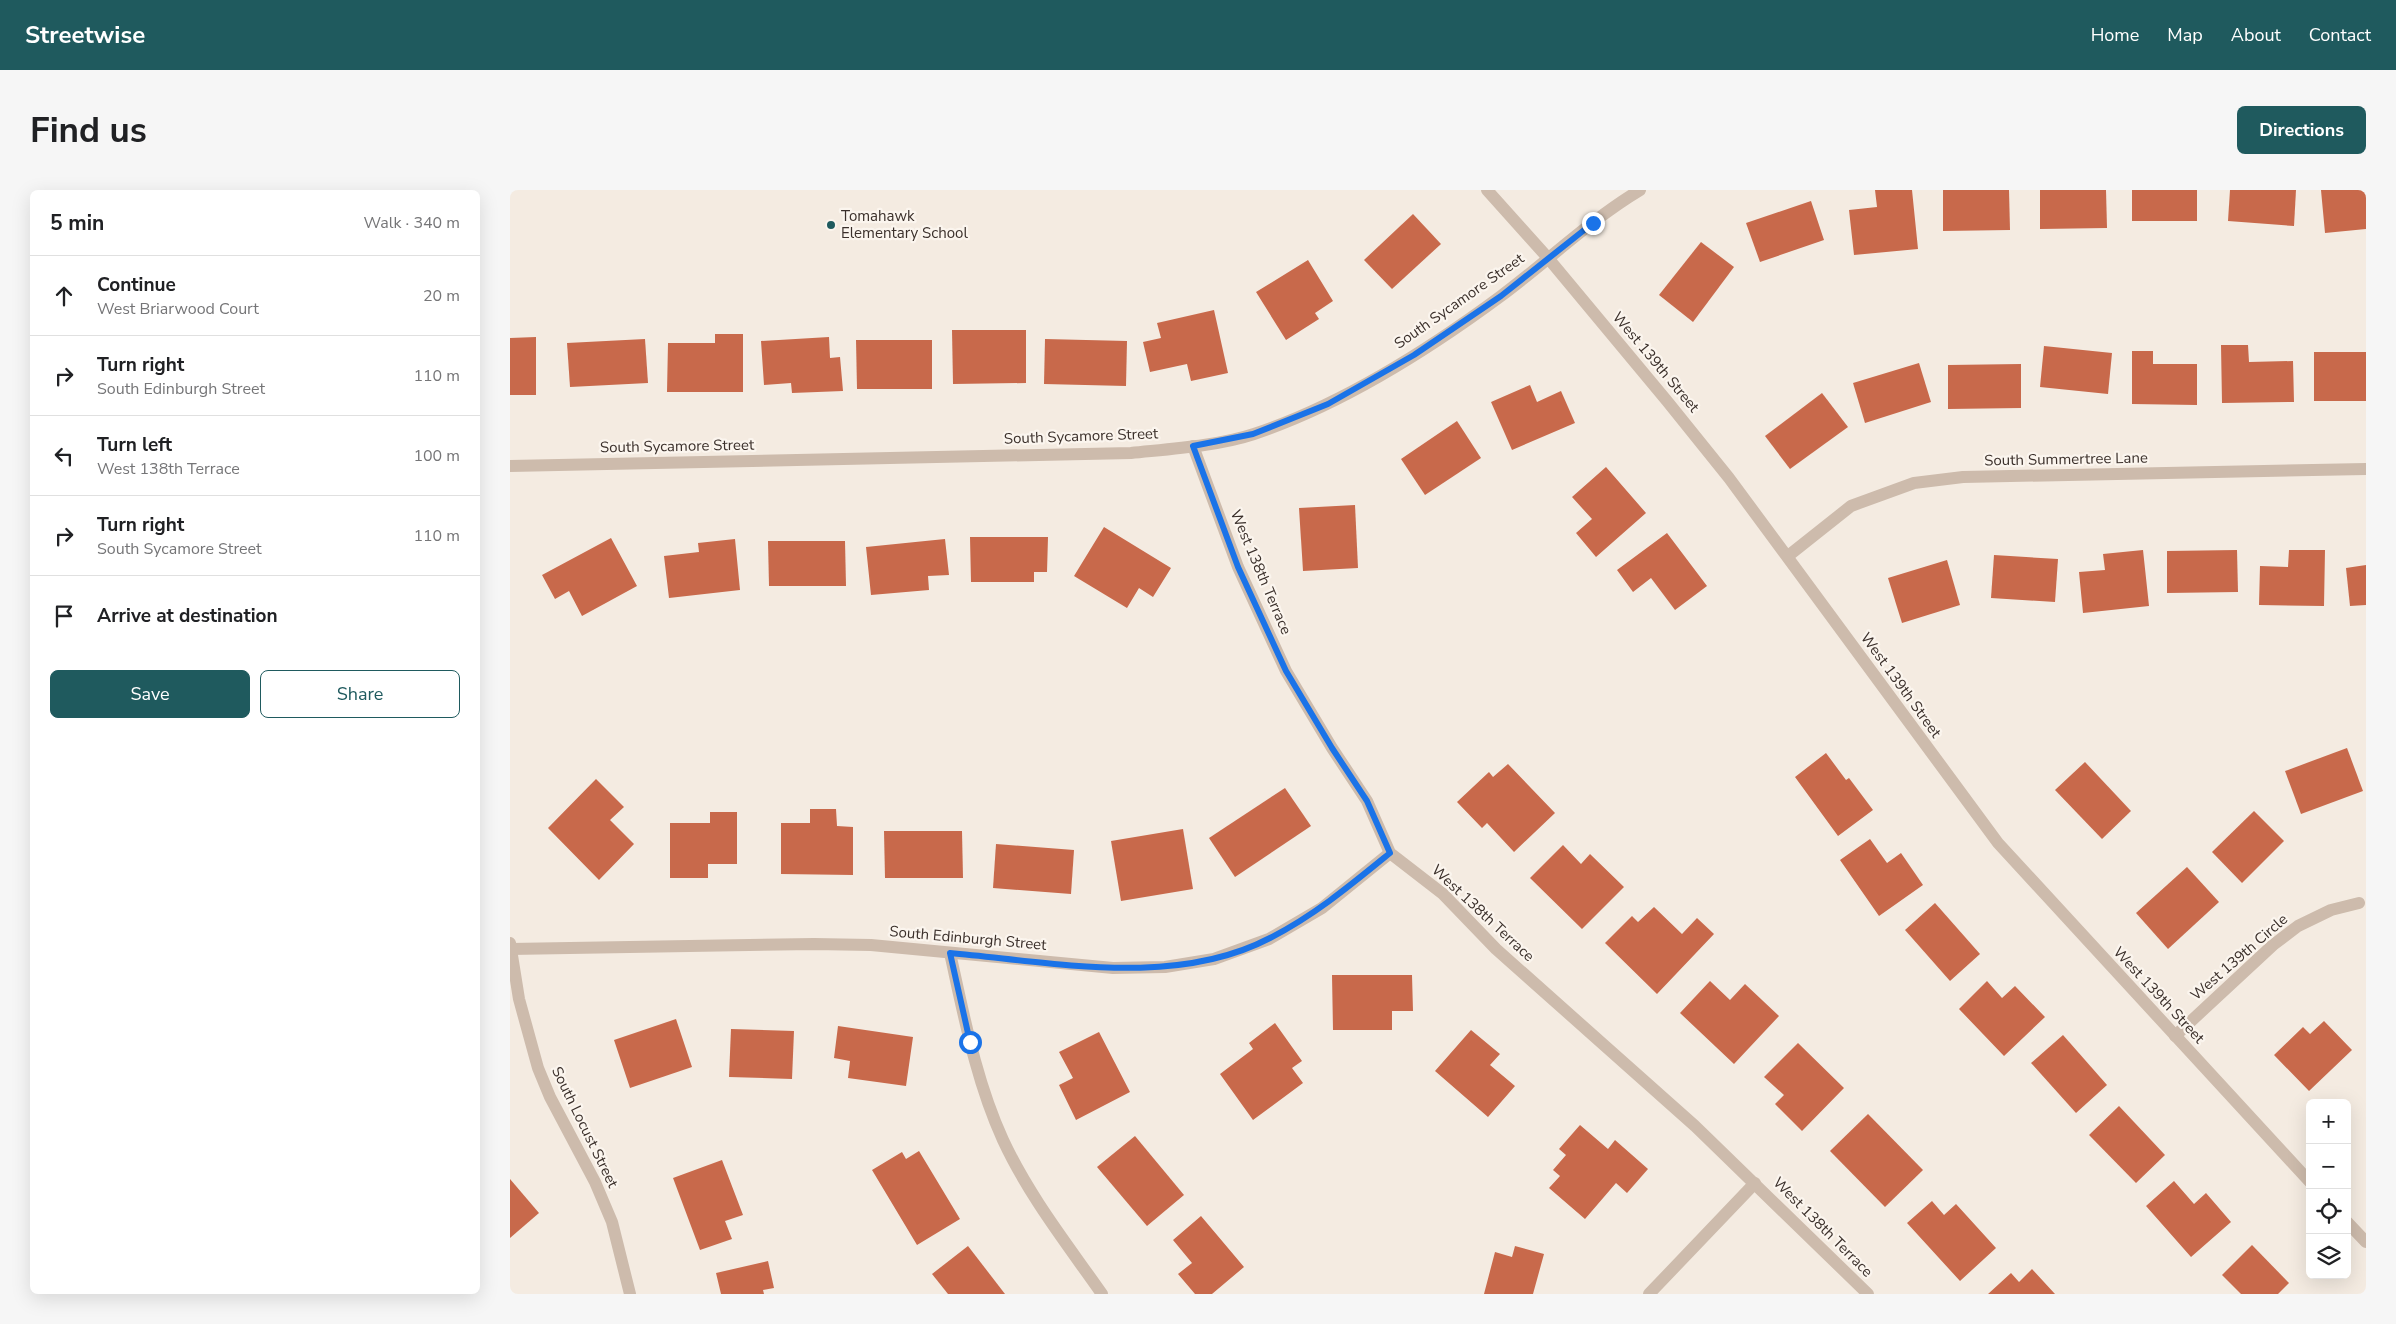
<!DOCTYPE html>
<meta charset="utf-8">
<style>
body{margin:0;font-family:"Nunito Sans",sans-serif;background:#f6f6f6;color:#202124}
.controls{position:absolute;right:15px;bottom:15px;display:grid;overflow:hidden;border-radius:8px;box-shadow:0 5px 20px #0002}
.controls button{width:45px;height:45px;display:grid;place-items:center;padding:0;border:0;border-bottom:1px solid #e0e0e0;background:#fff;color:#202124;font:25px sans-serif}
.stop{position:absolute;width:15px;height:15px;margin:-11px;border:4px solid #1a73e8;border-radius:50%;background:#fff}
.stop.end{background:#1a73e8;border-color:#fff;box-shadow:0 1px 5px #0008}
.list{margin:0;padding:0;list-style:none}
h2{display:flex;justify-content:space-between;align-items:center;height:65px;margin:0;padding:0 20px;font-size:21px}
h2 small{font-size:16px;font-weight:400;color:#757577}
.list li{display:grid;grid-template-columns:32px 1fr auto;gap:15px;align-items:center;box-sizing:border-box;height:80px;padding:0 20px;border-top:1px solid #e0e0e0}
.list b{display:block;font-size:19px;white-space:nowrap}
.list p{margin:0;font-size:16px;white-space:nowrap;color:#757577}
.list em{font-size:16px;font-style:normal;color:#757577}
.actions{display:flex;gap:10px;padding:15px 20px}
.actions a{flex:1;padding:11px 0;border:1px solid #1f5a5e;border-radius:8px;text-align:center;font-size:18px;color:#1f5a5e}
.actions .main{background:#1f5a5e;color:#fff}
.icon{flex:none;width:28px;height:28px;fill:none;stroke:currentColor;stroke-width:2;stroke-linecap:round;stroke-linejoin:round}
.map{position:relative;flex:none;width:1856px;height:1104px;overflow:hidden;border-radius:8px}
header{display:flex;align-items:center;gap:30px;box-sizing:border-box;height:70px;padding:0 25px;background:#1f5a5e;color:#fff}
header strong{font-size:24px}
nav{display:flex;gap:28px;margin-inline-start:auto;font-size:18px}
.intro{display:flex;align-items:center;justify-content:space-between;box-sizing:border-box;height:120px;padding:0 30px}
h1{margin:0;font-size:35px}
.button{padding:12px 22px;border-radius:8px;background:#1f5a5e;color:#fff;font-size:18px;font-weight:700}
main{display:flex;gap:30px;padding:0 30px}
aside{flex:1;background:#fff;border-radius:8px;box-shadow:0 5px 20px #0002}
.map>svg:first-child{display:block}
.building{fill:#c8694b}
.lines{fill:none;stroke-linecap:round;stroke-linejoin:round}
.minor{stroke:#cdbbac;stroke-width:12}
.route{stroke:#1a73e8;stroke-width:6}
.poi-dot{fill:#1f5a5e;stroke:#fbf5ee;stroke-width:2}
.labels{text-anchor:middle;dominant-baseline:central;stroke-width:4.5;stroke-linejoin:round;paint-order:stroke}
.poi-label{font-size:15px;fill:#3b302b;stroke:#fbf5ee;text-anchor:start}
.street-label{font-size:15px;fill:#3b302b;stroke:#fbf5ee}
</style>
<header>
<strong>Streetwise</strong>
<nav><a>Home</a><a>Map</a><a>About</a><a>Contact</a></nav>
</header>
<div class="intro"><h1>Find us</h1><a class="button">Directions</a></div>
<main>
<aside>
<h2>5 min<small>Walk · 340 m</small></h2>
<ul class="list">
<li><svg class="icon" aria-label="ahead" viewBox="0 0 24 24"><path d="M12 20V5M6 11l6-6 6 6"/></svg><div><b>Continue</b><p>West Briarwood Court</p></div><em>20 m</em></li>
<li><svg class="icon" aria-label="right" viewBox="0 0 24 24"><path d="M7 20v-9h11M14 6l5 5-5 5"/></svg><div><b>Turn right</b><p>South Edinburgh Street</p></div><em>110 m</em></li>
<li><svg class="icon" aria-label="left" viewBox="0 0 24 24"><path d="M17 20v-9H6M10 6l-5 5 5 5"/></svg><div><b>Turn left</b><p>West 138th Terrace</p></div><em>100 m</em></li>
<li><svg class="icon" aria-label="right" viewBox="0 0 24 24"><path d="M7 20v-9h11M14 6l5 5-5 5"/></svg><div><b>Turn right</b><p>South Sycamore Street</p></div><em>110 m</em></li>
<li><svg class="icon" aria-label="arrive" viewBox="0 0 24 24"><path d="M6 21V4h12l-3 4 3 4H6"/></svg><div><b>Arrive at destination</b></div></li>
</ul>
<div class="actions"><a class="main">Save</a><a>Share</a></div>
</aside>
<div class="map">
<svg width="1856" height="1104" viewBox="0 0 1856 1104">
<rect width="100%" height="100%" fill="#f4ebe1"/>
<g class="building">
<polygon points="1365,0 1402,0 1408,59 1344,65 1339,20 1367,17"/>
<polygon points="1433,0 1499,0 1500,40 1433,41"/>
<polygon points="1530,0 1596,0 1597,38 1530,39"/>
<rect x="1622" y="0" width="65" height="31"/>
<polygon points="1720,0 1786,0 1784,36 1718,31"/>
<polygon points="1811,0 1856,0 1856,39 1815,43"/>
<polygon points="1301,11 1314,50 1250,72 1236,33"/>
<polygon points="903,24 931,54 882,99 854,70"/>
<polygon points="1191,52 1224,77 1183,132 1149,105"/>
<polygon points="798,70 823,111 805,123 809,129 776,150 746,102"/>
<polygon points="704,120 718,183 681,191 677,174 640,182 633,152 651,148 647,133"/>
<polygon points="442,140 516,140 516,193 443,194"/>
<polygon points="205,144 233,144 233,202 157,202 158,153 205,153"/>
<polygon points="26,147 26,205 0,205 0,148"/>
<polygon points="319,147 320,168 330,167 333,201 282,203 281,193 254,195 251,151"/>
<polygon points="135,149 138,193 60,197 57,153"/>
<polygon points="535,149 617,151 616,196 534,194"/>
<polygon points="346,150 422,150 422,199 347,199"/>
<polygon points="1711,155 1738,155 1739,172 1783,171 1784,212 1712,213"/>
<polygon points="1534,156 1602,163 1598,204 1530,197"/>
<polygon points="1622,161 1643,161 1643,174 1687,174 1687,215 1622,214"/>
<rect x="1804" y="162" width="52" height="49"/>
<polygon points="1409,173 1421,212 1355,233 1343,193"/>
<polygon points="1511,174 1511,218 1438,219 1438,175"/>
<polygon points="1020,195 1027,212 1051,201 1065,233 1002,260 981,212"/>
<polygon points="1312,203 1338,237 1280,279 1255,246"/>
<polygon points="947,231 971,268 915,305 891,269"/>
<polygon points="1096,277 1136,323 1086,367 1066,343 1082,329 1062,307"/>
<polygon points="845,315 848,378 793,381 789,318"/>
<polygon points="594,337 661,378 643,407 629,398 617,418 564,386"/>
<polygon points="1157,343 1197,396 1165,420 1141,388 1123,402 1107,380"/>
<polygon points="460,347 538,347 537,382 524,382 524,392 461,392"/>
<polygon points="101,348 127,396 72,426 59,401 45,409 32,385"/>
<polygon points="225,349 230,400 159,408 154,366 189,362 188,353"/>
<polygon points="435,349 439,385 418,386 419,400 361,405 356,357"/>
<polygon points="258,351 335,351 336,396 259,396"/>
<polygon points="1633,360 1639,416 1573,423 1569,382 1595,380 1593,364"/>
<polygon points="1727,360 1728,402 1657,403 1657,361"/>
<polygon points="1779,360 1815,360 1814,416 1749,415 1750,376 1778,377"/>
<polygon points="1484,365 1548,369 1545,412 1481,408"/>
<polygon points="1437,370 1450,415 1392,433 1378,388"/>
<polygon points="1856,375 1856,415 1840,416 1836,378"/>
<polygon points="1837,558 1853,601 1791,624 1775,581"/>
<polygon points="1316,563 1336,590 1339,588 1363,620 1328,646 1285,587"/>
<polygon points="1575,572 1621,621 1592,649 1545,600"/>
<polygon points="998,574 1045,623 1004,662 977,633 972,638 947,612 979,582 983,587"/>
<polygon points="86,589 114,617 100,630 124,654 89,690 38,638"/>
<polygon points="775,598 801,636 725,687 699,648"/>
<polygon points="300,619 326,619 327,636 343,637 343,685 271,684 271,633 300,633"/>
<polygon points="1744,621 1774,651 1732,693 1702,662"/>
<polygon points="200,622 227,622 227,674 198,674 198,688 160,688 160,633 200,633"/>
<polygon points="673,639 683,699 611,711 601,651"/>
<polygon points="374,641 452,641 453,688 375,688"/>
<polygon points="1360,649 1377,673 1391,663 1413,695 1369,726 1330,670"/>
<polygon points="486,654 564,660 561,704 483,698"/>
<polygon points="1053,655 1071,674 1080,664 1114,697 1072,739 1020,688"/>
<polygon points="1677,677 1709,712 1658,759 1626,723"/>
<polygon points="1425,713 1470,764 1440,791 1395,740"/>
<polygon points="1144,717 1172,744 1187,728 1204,744 1147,804 1095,753 1122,726 1128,732"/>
<polygon points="822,785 902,785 903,821 882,821 882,840 823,840"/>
<polygon points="1200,791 1220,810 1235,794 1269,826 1224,874 1170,823"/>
<polygon points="1477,791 1492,808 1505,796 1535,827 1494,866 1449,819"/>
<polygon points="166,829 182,877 120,898 104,850"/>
<polygon points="1814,831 1842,860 1799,901 1764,865 1793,837 1800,844"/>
<polygon points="765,833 792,871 782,878 793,893 743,930 710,884 743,859 739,853"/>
<polygon points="328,836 403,847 396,896 338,888 340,871 324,868"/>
<polygon points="221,839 284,841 282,889 219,887"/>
<polygon points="961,840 990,864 980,875 1005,896 978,927 925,881"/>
<polygon points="589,842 620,902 566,930 549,895 563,888 549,862"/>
<polygon points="1553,845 1597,895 1566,923 1521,873"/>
<polygon points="1288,853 1334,898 1292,941 1265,914 1274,905 1254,887"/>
<polygon points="1609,916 1655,965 1626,993 1579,945"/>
<polygon points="1358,924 1413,980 1375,1017 1320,961"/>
<polygon points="1070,935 1098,959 1105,950 1138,979 1117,1003 1106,993 1075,1029 1039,998 1050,986 1043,980 1056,965 1049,959"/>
<polygon points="625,946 674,1005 637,1036 587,977"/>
<polygon points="409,961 450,1029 407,1055 362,980 392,962 396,969"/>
<polygon points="212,970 233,1025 215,1031 222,1049 190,1060 163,988"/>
<polygon points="0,989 29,1023 0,1048"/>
<polygon points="1664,991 1684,1014 1696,1003 1721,1032 1681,1067 1636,1016"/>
<polygon points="1422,1011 1434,1025 1446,1014 1486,1058 1450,1091 1397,1033"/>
<polygon points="691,1026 734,1077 702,1104 685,1104 668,1084 682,1073 663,1050"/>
<polygon points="1742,1055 1779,1093 1768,1104 1731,1104 1712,1085"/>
<polygon points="458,1056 495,1104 438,1104 422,1084"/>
<polygon points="1005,1056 1034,1064 1023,1104 974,1104 985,1062 1002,1067"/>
<polygon points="258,1071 264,1098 253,1100 254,1104 211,1104 206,1083"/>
<polygon points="1522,1079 1545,1104 1478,1104 1501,1083 1509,1092"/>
</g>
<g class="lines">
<g class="minor">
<polyline points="977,0 1038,68 1157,211 1219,288 1488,653 1800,992"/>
<polyline points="683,256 728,377 776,481 822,558 857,611 880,663 933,704 986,759 1185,936 1358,1104"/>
<path d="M0,276L621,263C659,259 708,256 744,244C831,215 918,160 991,106C1038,71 1080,30 1130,0"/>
<polyline points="1278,366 1341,316 1404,293 1453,287 1856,279"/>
<polyline points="0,753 9,809 28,878 40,907 85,992 102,1032 120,1104"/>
<polyline points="0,759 304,754 361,755 603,778 655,777 704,769 759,749 812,718 880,663"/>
<path d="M440,763C454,826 466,891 493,950C519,1006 557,1054 592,1104"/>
<polyline points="1665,846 1763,755 1788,736 1821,720 1849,713"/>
<polyline points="1837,1032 1856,1052"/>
<polyline points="1139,1104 1245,993"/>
</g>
</g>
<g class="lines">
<path class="route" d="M460,852L440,763C542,772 665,798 760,748C805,725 842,694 880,663L857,611L822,558L776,481L728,377L683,256L743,244L818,214L904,165L991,106L1083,33"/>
</g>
<circle class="poi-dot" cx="321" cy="35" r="5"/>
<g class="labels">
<g class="poi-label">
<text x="331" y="26">Tomahawk<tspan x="331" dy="17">Elementary School</tspan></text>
</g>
<g class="street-label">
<text transform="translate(949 111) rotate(-35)">South Sycamore Street</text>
<text transform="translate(1146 172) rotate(50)">West 139th Street</text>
<text transform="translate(571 246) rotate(-2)">South Sycamore Street</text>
<text transform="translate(167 256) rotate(-1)">South Sycamore Street</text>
<text transform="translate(1556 269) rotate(-1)">South Summertree Lane</text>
<text transform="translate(751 382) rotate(67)">West 138th Terrace</text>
<text transform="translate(1391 495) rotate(54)">West 139th Street</text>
<text transform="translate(973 723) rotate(43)">West 138th Terrace</text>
<text transform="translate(458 748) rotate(5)">South Edinburgh Street</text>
<text transform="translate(1729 767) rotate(-41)">West 139th Circle</text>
<text transform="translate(1649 805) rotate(47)">West 139th Street</text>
<text transform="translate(75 937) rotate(64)">South Locust Street</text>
<text transform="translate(1313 1037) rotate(45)">West 138th Terrace</text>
</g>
</g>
</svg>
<div class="controls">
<button>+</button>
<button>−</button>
<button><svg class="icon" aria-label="locate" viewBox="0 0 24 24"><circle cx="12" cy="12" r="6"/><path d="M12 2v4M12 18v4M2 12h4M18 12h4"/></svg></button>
<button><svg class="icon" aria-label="layers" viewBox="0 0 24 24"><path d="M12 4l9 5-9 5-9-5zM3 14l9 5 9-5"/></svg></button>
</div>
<div class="stop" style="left:460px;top:852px"></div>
<div class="stop end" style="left:1083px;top:33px"></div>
</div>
</main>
